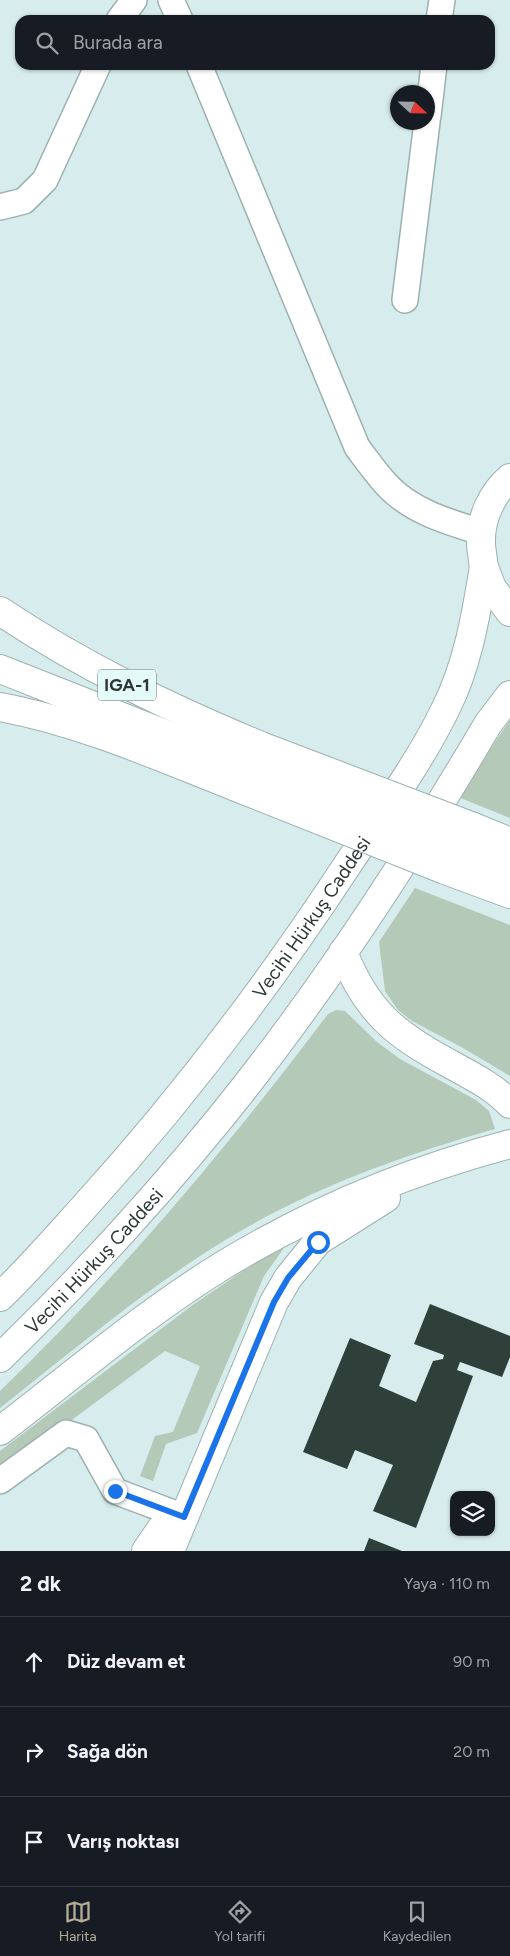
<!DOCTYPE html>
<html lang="tr">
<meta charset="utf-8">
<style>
body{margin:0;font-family:Figtree,sans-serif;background:#242831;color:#f1f3f6}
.controls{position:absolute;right:15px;bottom:15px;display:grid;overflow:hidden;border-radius:10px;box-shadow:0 1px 4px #0004}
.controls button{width:45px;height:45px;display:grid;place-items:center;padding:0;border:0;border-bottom:1px solid #363941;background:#171b24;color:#f1f3f6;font:25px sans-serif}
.compass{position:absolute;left:390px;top:85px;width:45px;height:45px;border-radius:50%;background:#171b24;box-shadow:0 1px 4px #0004;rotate:112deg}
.stop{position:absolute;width:15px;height:15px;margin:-11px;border:4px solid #1a73e8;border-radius:50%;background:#fff}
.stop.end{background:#1a73e8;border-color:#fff;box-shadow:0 1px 5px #0008}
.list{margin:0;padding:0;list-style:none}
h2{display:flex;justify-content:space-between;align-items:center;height:65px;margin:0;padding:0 20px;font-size:21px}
h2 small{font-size:16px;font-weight:400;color:#9ea1a6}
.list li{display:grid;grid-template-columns:32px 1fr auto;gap:15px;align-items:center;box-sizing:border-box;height:90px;padding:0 20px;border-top:1px solid #363941}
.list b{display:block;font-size:19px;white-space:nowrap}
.list em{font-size:16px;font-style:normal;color:#9ea1a6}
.icon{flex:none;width:28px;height:28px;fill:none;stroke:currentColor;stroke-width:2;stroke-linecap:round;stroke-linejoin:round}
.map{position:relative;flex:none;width:510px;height:1551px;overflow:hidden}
.search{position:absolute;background:#171b24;box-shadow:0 1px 4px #0004;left:15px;right:15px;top:15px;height:55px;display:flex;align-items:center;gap:12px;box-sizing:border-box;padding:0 18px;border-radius:15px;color:#9ea1a6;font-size:19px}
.sheet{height:335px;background:#171b24}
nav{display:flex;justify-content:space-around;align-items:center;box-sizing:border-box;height:70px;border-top:1px solid #363941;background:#171b24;font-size:14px;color:#9ea1a6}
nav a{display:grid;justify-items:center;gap:2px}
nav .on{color:#b5ac98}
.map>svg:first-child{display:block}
.green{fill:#b4c9b8}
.building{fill:#2f3f3a}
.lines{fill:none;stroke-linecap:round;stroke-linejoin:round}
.minor-casing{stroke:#9cb0b0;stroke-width:28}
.major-casing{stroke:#9cb0b0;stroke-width:30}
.highway-casing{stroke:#9cb0b0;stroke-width:30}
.minor{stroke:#fff;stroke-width:25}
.major{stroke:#fff;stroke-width:28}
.highway{stroke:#fff;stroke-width:28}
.highway-bridge-casing{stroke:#9cb0b0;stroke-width:30;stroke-linecap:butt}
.highway-bridge{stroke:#fff;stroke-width:28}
.route{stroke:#1a73e8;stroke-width:6}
.labels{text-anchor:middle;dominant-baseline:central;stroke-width:5;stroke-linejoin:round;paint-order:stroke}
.shield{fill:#e4faf9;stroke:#657270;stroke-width:1}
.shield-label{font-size:18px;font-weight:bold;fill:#2e3736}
.street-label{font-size:19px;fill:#2e3736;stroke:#e4faf9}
</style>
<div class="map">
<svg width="510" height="1551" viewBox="0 0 510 1551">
<rect width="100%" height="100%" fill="#d7ecec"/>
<g class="green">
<polygon points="510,720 510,818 458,797"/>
<polygon points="415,888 510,925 510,1076 463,1048 412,1021 398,1010 385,991 379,942"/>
<path d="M336,1010L345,1011L377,1042L400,1059L476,1100L489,1111L495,1129C400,1156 306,1190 222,1242C143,1291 72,1351 0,1408V1391C120,1275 228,1147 328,1014Z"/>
<polygon points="284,1248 264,1276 197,1433 166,1444 153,1481 140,1476 155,1436 173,1432 200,1366 165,1351 0,1473 0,1451 194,1304 261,1259"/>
</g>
<g class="building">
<polygon points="430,1304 510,1336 510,1357 502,1377 460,1362 457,1370 473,1376 416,1528 373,1511 393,1465 355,1450 347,1469 303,1452 350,1338 391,1355 379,1386 416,1402 433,1361 443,1359 444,1355 414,1344"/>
<polygon points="369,1538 402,1551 364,1551"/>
</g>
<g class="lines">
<g class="minor-casing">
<g id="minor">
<polyline points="171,0 180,20"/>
<polyline points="119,20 134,0"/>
<polyline points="439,20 442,0"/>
<path d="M199,65L357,447C366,459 375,472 386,484C410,511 448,522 481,532"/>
<polyline points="428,116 434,65"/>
<polyline points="0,207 24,201 45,180 98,65"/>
<polyline points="405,300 427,122"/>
<polyline points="0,1481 66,1433 86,1439 115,1491 184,1517"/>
</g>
</g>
<g class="major-casing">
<g id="major">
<polyline points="484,567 492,588 510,612"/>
<path d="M343,952C367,1013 396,1035 452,1065C472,1076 494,1087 510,1104"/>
<path id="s1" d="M0,1297C30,1268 57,1237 85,1206C183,1098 270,983 350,861C383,812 419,763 445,710C467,667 475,620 483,573C485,563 481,553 481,543C480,519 492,493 510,478"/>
<path id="s2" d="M0,1358C78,1282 152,1202 221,1117C320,995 408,860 488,724L510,695"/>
<path d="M0,1431C73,1375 144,1314 222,1266C312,1211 408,1171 510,1144"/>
<polyline points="146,1551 161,1529 184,1517"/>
<polyline points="170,1551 274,1302 288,1278 318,1241 386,1198"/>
</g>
</g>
<g class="highway-casing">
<g id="highway">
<path d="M0,611C82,666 170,708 261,746"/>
<polyline points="0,669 249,767"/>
<path d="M0,707C81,722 160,757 236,787"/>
<polyline points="471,826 510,842"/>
<polyline points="458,849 510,869"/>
<polyline points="445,870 510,894"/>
</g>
</g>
<use href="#minor" class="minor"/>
<use href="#major" class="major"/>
<use href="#highway" class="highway"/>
<g class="highway-bridge-casing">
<g id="highway-bridge">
<polyline points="261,746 471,826"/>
<polyline points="249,767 458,849"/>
<polyline points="236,787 445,870"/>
</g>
</g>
<use href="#highway-bridge" class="highway-bridge"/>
</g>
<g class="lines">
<polyline class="route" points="115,1491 184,1517 274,1302 288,1278 318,1242"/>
</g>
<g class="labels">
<rect class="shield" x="98" y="669.5" width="58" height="31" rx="4"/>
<g class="shield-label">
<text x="127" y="685">IGA-1</text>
</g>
<g class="street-label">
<text stroke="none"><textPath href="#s1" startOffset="492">Vecihi Hürkuş Caddesi</textPath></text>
<text stroke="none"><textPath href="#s2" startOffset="135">Vecihi Hürkuş Caddesi</textPath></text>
</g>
</g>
</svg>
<div class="controls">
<button><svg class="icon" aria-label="layers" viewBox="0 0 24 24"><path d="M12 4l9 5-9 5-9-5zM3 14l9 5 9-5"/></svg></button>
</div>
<svg class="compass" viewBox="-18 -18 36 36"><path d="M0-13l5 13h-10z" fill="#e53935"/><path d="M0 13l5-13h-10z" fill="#9ea1a6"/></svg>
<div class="stop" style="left:318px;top:1242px"></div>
<div class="stop end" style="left:115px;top:1491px"></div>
<div class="search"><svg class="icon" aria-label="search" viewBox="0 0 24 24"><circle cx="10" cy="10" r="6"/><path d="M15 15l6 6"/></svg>Burada ara</div>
</div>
<section class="sheet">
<h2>2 dk<small>Yaya · 110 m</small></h2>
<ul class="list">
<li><svg class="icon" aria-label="ahead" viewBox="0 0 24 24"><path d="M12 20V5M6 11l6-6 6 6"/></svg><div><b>Düz devam et</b></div><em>90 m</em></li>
<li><svg class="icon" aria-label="right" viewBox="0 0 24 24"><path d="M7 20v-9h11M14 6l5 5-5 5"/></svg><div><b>Sağa dön</b></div><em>20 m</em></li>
<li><svg class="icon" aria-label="arrive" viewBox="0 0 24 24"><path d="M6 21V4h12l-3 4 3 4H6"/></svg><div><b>Varış noktası</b></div></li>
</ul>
</section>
<nav>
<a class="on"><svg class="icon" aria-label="map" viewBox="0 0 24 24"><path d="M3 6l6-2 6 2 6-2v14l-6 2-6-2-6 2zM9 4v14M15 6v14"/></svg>Harita</a>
<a><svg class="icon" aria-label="directions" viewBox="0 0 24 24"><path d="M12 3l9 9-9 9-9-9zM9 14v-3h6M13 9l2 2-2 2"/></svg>Yol tarifi</a>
<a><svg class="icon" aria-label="saved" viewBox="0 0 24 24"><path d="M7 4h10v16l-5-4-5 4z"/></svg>Kaydedilen</a>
</nav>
